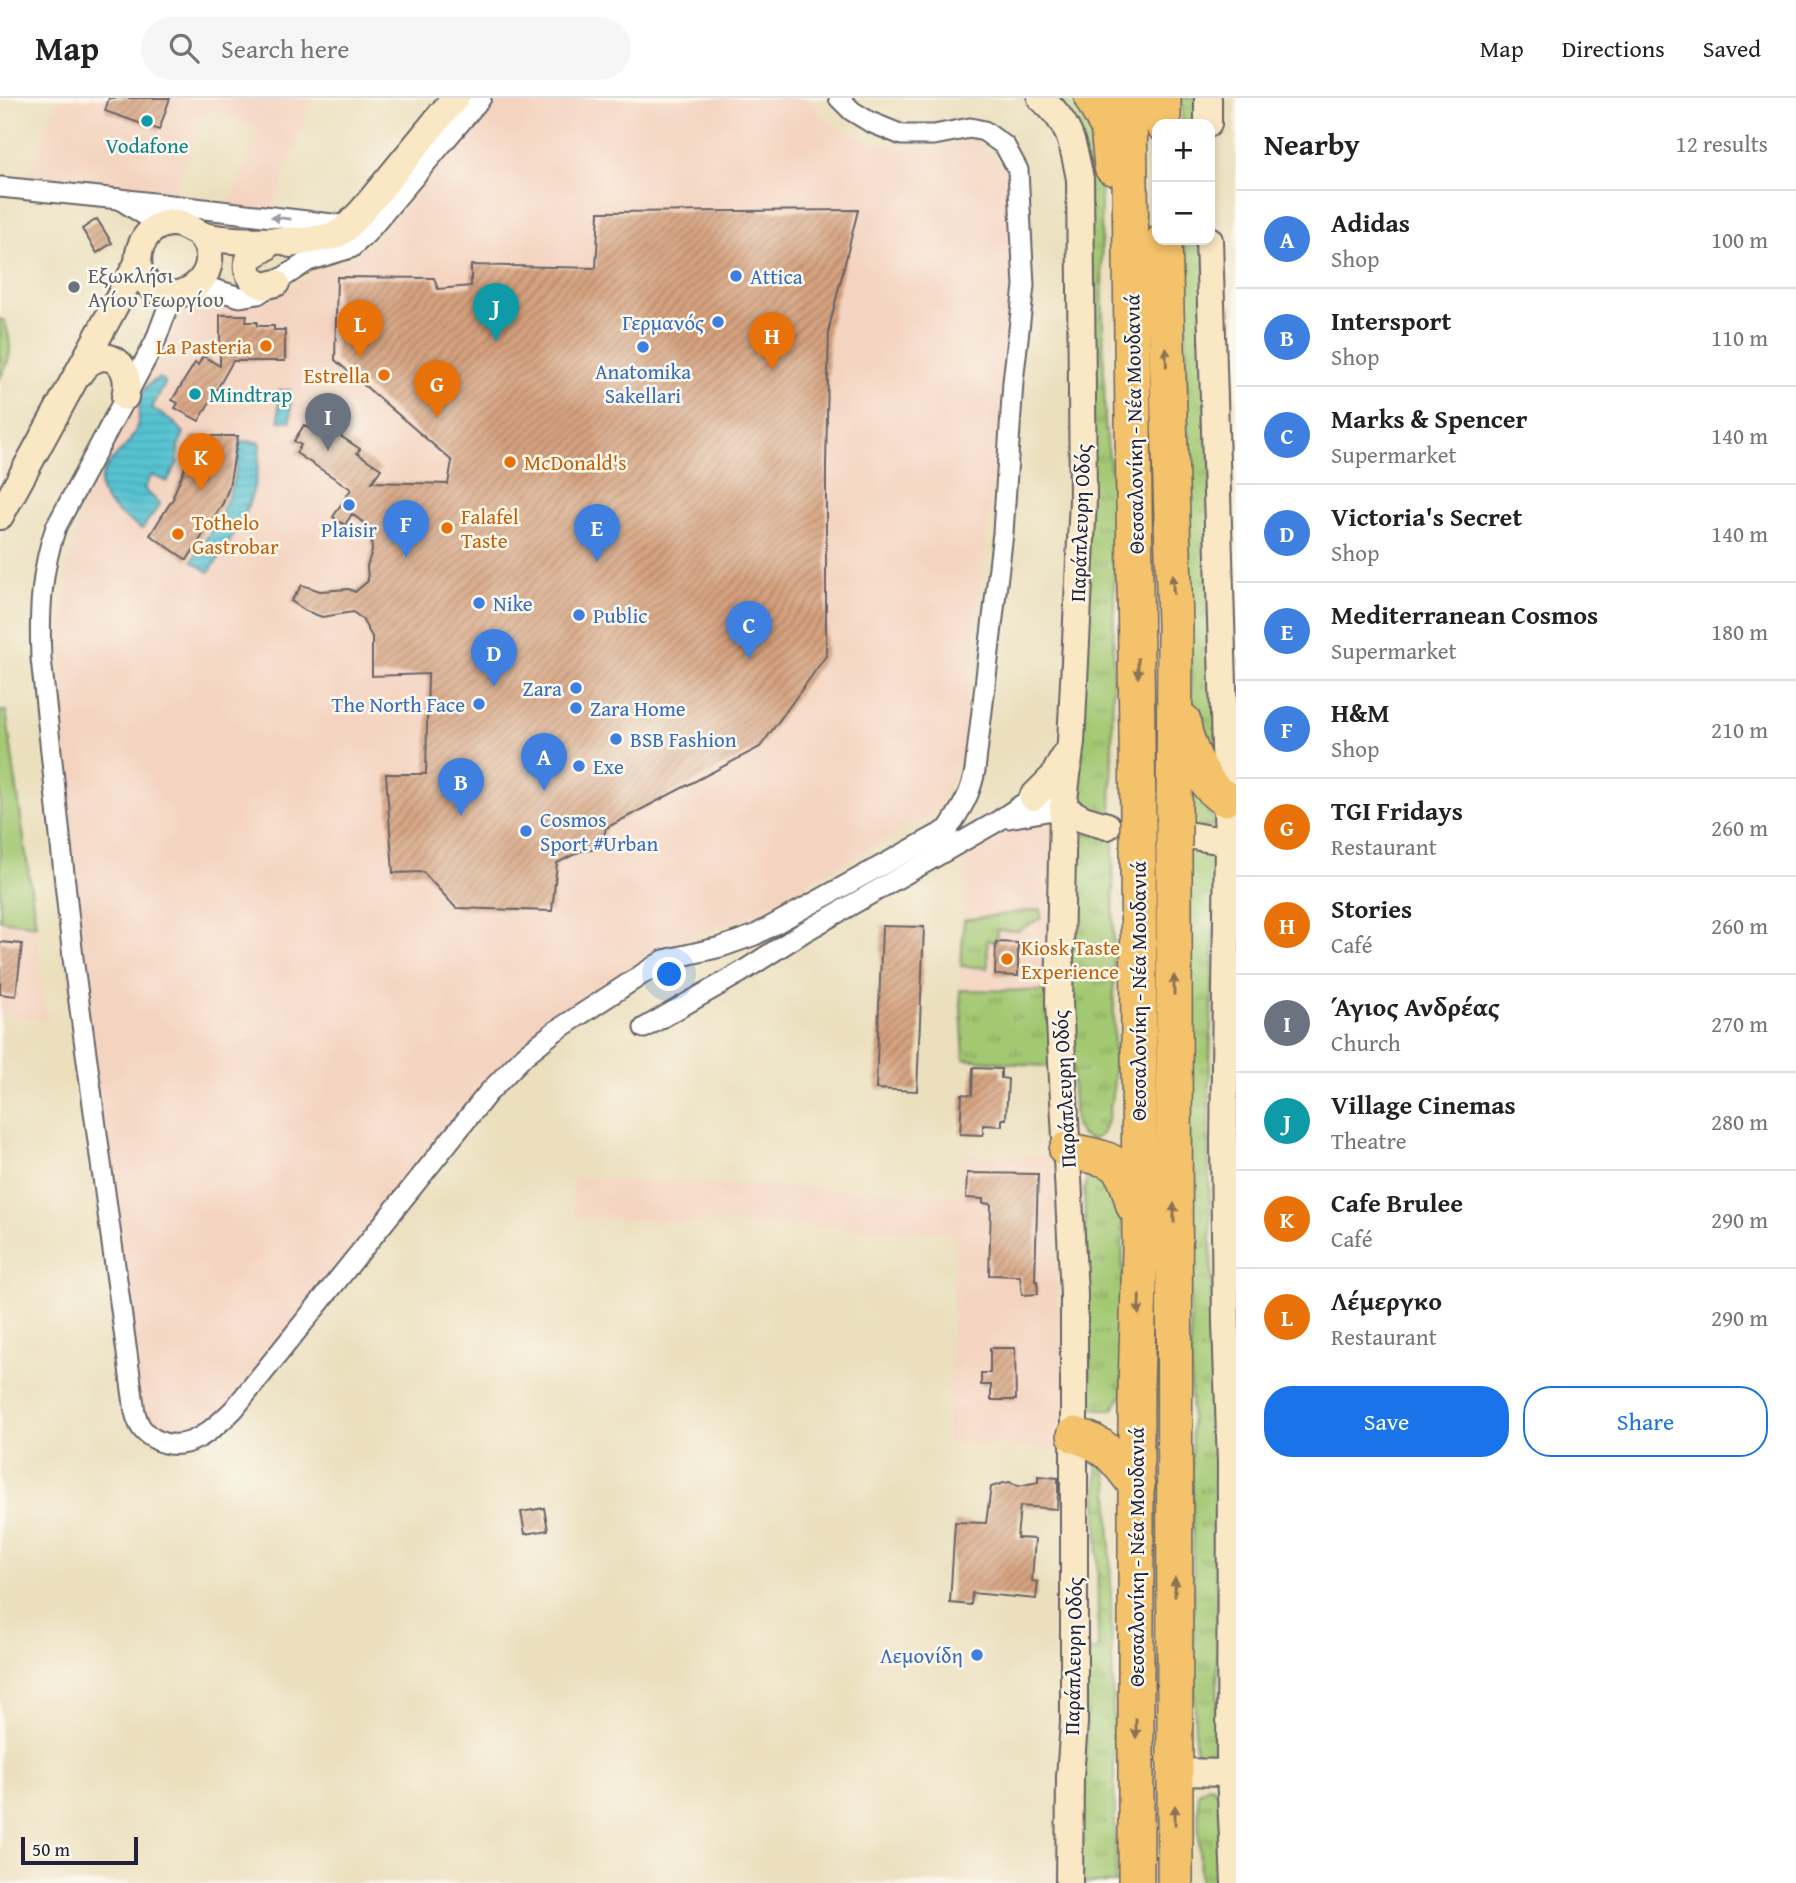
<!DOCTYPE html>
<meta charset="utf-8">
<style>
body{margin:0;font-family:"Gentium Book Plus",serif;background:#f6f6f6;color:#222}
.controls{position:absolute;right:21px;top:21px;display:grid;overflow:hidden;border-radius:14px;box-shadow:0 4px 10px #0003}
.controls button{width:63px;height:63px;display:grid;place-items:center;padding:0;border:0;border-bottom:2px solid #e0e0e0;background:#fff;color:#222;font:35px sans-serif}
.scale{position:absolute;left:21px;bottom:18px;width:117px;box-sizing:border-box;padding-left:7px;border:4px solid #22223b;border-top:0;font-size:19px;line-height:24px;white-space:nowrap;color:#22223b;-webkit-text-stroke:5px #fbf7ec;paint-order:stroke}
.you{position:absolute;left:670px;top:877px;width:24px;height:24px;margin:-18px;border:5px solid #fff;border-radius:50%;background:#1a73e8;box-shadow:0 0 0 10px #1a73e833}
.badge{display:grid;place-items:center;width:46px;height:46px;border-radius:50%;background:#1a73e8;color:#fff;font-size:23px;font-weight:700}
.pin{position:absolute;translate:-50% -58px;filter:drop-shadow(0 2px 4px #0008)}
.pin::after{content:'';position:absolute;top:37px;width:24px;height:21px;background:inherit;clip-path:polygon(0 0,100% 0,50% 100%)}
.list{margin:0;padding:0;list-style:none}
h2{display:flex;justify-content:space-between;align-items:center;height:91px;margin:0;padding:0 28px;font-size:30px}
h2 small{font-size:23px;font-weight:400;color:#767676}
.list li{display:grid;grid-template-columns:46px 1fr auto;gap:21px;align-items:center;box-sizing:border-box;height:98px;padding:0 28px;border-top:2px solid #e0e0e0}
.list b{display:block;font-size:26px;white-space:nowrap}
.list p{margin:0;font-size:23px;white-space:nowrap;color:#767676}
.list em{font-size:23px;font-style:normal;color:#767676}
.actions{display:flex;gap:14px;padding:21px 28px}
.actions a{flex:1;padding:16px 0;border:2px solid #1a73e8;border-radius:28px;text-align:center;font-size:24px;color:#1a73e8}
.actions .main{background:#1a73e8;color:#fff}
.icon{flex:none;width:38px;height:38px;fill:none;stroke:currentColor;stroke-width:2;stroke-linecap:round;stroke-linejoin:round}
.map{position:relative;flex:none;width:1236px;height:1785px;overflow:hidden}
header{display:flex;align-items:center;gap:42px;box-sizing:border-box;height:98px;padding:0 35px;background:#fff;border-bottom:2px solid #e0e0e0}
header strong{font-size:33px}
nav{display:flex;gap:38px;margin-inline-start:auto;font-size:24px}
.search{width:490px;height:63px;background:#f6f6f6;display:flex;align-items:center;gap:18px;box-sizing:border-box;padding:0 24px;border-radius:38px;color:#767676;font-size:26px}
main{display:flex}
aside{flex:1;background:#fff}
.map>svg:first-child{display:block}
.built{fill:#f4d3c0}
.grass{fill:url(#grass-tufts);stroke:#627556;stroke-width:2}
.park{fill:#a3c872;stroke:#627556;stroke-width:2}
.water{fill:url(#water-rules);stroke:#3c7286;stroke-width:2}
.building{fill:url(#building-hatch)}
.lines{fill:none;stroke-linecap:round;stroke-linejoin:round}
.street-casing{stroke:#686468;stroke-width:23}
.secondary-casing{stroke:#686468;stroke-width:30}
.highway-casing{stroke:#686468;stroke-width:38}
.street{stroke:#fff;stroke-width:19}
.secondary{stroke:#fae7c3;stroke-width:26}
.highway{stroke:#f3c26a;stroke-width:35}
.highway-bridge-casing{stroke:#686468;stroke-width:38;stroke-linecap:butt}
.highway-bridge{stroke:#f3c26a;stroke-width:35}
.oneway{fill:#9c9ca7}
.oneway2{fill:#8a7252}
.culture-dot{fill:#0f9aa8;stroke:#fbf7ec;stroke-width:2.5}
.shop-dot{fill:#3f7fe0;stroke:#fbf7ec;stroke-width:2.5}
.worship-dot{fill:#6b7280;stroke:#fbf7ec;stroke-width:2.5}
.food-dot{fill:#e8710a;stroke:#fbf7ec;stroke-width:2.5}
.labels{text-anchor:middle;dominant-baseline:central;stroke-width:5;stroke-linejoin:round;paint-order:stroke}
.culture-label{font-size:21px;fill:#0d838f;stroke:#fbf7ec}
.worship-label{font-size:21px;fill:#5b616d;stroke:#fbf7ec;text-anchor:start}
.shop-label{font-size:21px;fill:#366cbe;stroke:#fbf7ec;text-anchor:start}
.food-label{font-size:21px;fill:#c56008;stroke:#fbf7ec;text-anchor:start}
.street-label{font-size:21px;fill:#22223b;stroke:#fbf7ec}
</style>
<header>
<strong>Map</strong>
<div class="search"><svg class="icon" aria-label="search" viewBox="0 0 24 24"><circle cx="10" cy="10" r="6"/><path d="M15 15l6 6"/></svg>Search here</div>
<nav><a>Map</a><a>Directions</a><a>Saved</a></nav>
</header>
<main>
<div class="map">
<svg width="1236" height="1785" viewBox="0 0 1236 1785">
<defs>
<pattern id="grass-tufts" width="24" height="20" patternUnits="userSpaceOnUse" patternTransform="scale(1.75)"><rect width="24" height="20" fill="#a3c872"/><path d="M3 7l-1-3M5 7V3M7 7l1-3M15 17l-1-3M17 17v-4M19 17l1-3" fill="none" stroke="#84a25f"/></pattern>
<pattern id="water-rules" width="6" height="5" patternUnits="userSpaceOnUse" patternTransform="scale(1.75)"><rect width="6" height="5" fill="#57c2d1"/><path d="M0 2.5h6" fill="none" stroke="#4ba6b4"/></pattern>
<pattern id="building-hatch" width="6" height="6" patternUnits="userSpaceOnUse" patternTransform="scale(1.75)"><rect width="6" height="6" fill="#d6a27f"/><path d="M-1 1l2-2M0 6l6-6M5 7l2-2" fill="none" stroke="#ad8469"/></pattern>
</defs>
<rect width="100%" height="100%" fill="#fbf7ec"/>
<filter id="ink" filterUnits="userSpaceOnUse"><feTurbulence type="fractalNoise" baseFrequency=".0143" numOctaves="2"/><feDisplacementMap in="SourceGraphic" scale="14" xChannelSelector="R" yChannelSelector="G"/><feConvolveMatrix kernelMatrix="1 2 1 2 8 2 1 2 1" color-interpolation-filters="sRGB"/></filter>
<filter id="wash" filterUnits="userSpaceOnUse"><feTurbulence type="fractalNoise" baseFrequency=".00686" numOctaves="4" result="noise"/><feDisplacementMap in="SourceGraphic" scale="28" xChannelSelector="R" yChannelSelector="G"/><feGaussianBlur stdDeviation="1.57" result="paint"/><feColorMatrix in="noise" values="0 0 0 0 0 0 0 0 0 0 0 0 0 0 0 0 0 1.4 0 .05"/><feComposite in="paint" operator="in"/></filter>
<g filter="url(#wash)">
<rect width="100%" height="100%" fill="#ebdfbd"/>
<g class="built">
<polygon points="57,0 312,0 273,112 230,108 258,30 206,11 173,100 29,80"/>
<polygon points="498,0 811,0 824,22 872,45 931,52 976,42 1009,74 1017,173 961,657 940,712 743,821 661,849 518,948 442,1032 392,1094 229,1324 196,1350 130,1320 68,889 62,541 68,468 85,394 92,375 185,215 203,205 238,207 270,202 282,196 316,172 343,164 362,153 380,138"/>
<polygon points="1032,724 1048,730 1056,743 1050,893 960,892 966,756"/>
<polygon points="0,822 36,827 47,923 0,917"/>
<polygon points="963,1056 1054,1058 1056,1193 1071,1350 947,1345 955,1135 573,1119 573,1080 962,1097"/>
</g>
<g class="grass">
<polygon points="1055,0 1076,0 1087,17 1100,66 1105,328 1114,396 1115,433 1111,719 1081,708 1076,693 1088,71"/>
<polygon points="1182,0 1203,0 1204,26 1182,26"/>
<polygon points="1184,142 1205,142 1218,683 1192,637"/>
<polygon points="1181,676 1197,692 1216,728 1181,733"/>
<polygon points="1113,731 1114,984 1109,1017 1102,1036 1092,1042 1081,1037 1075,1027 1069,906 1075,737 1083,735 1095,737"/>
<polygon points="1185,748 1216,752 1208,1037 1218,1399 1217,1647 1212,1663 1199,1661 1195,1647"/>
<polygon points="1041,811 1041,820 1018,833 997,832 996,844 987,842 988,870 961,868 964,822"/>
<polygon points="960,892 1050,893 1054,969 964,961"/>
<polygon points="1090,1069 1122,1094 1124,1295 1112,1312 1092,1310 1084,1092"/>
<polygon points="1161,1150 1161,1749 1152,1151"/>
<polygon points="1086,1354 1099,1357 1109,1384 1116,1785 1077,1785 1086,1639 1084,1553 1098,1552 1097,1366 1084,1365"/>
<polygon points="1208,1688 1215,1690 1218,1698 1227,1785 1200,1785 1198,1695"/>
</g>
<g class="park">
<path d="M0,221L5,223C12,248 13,257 0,280Z"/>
<polygon points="0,613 6,613 36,827 0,822"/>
</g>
<g class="water">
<path d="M159,280L165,283V286L152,310L176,326L184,335L178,348V364L167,384L152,377L144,391L160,406L142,431C119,416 83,396 110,365C119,354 131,345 136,331C144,309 130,295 159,280Z"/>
<polygon points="290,292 291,323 279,323 278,293"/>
<path d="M240,343L260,344C259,399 240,431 209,474L192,463C221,418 235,398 240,343Z"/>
</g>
<g id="blocks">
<g class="building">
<polygon points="109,0 170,0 159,32 105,13"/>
<polygon points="858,112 829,230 826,365 826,558 760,649 606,730 600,751 581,753 557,765 552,813 456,810 423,774 393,775 386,676 426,676 428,576 372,578 372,539 362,521 353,514 322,519 306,513 291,503 302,487 320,493 349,491 355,494 368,483 367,468 372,453 371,436 365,426 352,416 345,427 333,419 351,391 296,355 301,347 294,343 304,327 310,331 316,322 360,351 357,355 381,371 372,384 448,386 452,363 335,262 337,179 434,180 438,191 471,188 471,167 596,170 599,114"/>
<polygon points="97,121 112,145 97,155 82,131"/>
<polygon points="220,217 247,217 246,224 257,224 257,228 274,228 274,232 285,232 285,263 233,263 199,323 175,310 178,305 172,302 195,265 198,267 203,258 220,268"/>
<polygon points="192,338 238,338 229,389 223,405 187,462 150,437 174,399 173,398 188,363 185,363"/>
<polygon points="882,828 924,829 917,993 876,991"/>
<polygon points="0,844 22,846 16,898 0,896"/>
<polygon points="996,844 1018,845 1018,878 995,877"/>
<polygon points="973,970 1001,971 1001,980 1008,981 1006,1021 1002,1021 1002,1028 983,1027 983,1037 960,1036 962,996 972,997"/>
<polygon points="967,1075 1038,1076 1035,1183 1037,1183 1038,1196 1022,1197 1020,1178 989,1177 991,1106 983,1105 983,1101 966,1100"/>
<polygon points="990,1250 1015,1250 1016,1302 991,1302 991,1287 981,1287 981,1275 990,1275"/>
<polygon points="1038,1378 1058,1380 1058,1394 1057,1411 1020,1408 1017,1440 1035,1441 1032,1483 1038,1484 1036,1501 972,1495 971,1507 950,1505 955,1424 986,1425 991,1389 1004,1385 1010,1384 1019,1388 1038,1384"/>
<polygon points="544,1410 548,1432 525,1436 521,1414"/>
</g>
</g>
</g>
<g filter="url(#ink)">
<use href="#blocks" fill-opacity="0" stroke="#686468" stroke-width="2"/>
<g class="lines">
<g class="street-casing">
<g id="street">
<polyline points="0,89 119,101 146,118 165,126"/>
<polyline points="119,101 349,128"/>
<polyline points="195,189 210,190 240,199 258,196 308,163 351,150 366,136 481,0"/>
<path d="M181,195L168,209L155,244L56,429C41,472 39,515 41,560L73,860L135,1314C138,1326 142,1334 153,1340C184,1359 213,1332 234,1311L488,995L525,957L554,934L664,862L721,849L755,837L948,731C961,711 971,696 975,672L1003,435L1013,284L1024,188L1018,72L1005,48L984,33L970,30L934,37H902L870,24L852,13L839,0"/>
<polyline points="1009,720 1063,710"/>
<polyline points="644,930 740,875 804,834 998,723 1033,699 1045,699"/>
</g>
</g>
<g class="secondary-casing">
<g id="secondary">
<path d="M1041,0C1070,25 1073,45 1080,81L1083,402L1071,644L1063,710L1059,904L1074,1197V1625L1070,1679L1069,1785"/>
<polyline points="1208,26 1208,0"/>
<path d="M198,135C232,169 181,218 148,186C128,165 141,128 170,125C187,124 195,137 209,139C236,145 278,142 306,143"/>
<polyline points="1209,142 1228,744 1224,1044 1226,1226 1231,1366 1230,1675 1235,1785"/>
<polyline points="290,146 333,138 343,133 363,112 455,0"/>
<path d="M265,150L250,159C244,172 250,183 264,188L276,185"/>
<path d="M79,276C98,245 135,260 125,299"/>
<polyline points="0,418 138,165"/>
<polyline points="1033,699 1054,678 1064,658"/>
<polyline points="1063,710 1083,721 1107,728"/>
<polyline points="1193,738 1236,745"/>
<polyline points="1175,1674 1230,1675"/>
</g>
</g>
<g class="highway-casing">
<g id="highway">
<polyline points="1092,0 1108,29 1112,69"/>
<polyline points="1129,0 1138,720"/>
<polyline points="1163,0 1163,26"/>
<polyline points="1164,142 1175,526 1174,726"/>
<path d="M1183,623C1184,643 1205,693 1225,700"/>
<polyline points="1174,749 1175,1785"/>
<path d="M1067,1052C1112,1063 1121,1057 1134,1108"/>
<path d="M1075,1337C1109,1347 1116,1362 1137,1388"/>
<polyline points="1136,1785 1136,1290 1140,1152 1138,746"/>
</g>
</g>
<use href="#street" class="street"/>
<use href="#secondary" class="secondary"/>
<use href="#highway" class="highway"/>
<g class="highway-bridge-casing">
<g id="highway-bridge">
<polyline points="1138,720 1138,746"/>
<polyline points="1174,726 1174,749"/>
</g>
</g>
<use href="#highway-bridge" class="highway-bridge"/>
</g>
<defs><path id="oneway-solid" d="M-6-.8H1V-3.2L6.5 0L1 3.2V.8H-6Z" transform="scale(1.75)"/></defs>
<use class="oneway" href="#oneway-solid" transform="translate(281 120) rotate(-174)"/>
<g class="oneway2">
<use href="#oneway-solid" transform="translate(1166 259) rotate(-92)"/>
<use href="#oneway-solid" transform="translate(1173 486) rotate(-92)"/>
<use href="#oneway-solid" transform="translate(1138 570) rotate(90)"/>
<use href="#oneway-solid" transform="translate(1174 887) rotate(-90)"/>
<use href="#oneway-solid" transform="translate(1174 1115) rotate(-90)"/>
<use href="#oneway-solid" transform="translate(1139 1207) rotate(92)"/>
<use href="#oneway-solid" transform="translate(1175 1489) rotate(-90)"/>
<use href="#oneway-solid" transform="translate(1136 1630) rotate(90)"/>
<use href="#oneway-solid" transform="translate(1175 1717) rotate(-90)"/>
</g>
</g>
<g class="culture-dot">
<circle cx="147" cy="23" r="7"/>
<circle cx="195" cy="296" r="7"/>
</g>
<g class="shop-dot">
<circle cx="736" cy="178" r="7"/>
<circle cx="718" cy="224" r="7"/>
<circle cx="643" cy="249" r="7"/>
<circle cx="349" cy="407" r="7"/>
<circle cx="479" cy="505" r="7"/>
<circle cx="579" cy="517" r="7"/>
<circle cx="576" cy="590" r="7"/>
<circle cx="479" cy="606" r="7"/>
<circle cx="576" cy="610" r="7"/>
<circle cx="616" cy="641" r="7"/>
<circle cx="579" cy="668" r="7"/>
<circle cx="526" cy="733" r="7"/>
<circle cx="977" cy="1557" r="7"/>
</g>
<circle class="worship-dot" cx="74" cy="189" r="7"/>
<g class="food-dot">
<circle cx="266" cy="248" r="7"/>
<circle cx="384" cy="277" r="7"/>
<circle cx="510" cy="364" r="7"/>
<circle cx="447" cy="430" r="7"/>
<circle cx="178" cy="436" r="7"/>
<circle cx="1007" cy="861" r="7"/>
</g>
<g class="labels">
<g class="culture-label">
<text x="147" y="47">Vodafone</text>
<text x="209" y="296" text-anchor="start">Mindtrap</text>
</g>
<g class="worship-label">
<text x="88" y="177">Εξωκλήσι<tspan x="88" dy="24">Αγίου Γεωργίου</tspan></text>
</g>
<g class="shop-label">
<text x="750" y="178">Attica</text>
<text x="704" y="224" text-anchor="end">Γερμανός</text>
<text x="643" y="273" text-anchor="middle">Anatomika<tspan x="643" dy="24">Sakellari</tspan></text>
<text x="349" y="431" text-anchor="middle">Plaisir</text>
<text x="493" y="505">Nike</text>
<text x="593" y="517">Public</text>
<text x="562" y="590" text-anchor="end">Zara</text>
<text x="465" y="606" text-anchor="end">The North Face</text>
<text x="590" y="610">Zara Home</text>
<text x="630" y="641">BSB Fashion</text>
<text x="593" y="668">Exe</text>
<text x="540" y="721">Cosmos<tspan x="540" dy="24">Sport #Urban</tspan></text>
<text x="963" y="1557" text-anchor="end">Λεμονίδη</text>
</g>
<g class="food-label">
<text x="252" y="248" text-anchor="end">La Pasteria</text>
<text x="370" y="277" text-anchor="end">Estrella</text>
<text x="524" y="364">McDonald's</text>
<text x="461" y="418">Falafel<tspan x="461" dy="24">Taste</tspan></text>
<text x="192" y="424">Tothelo<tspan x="192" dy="24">Gastrobar</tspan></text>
<text x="1021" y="849">Kiosk Taste<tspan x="1021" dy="24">Experience</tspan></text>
</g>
<g class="street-label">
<text transform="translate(1134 326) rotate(-91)">Θεσσαλονίκη - Νέα Μουδανιά</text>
<text transform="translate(1080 425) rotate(-88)">Παράπλευρη Οδός</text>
<text transform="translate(1138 893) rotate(-90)">Θεσσαλονίκη - Νέα Μουδανιά</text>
<text transform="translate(1064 991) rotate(-93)">Παράπλευρη Οδός</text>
<text transform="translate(1136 1459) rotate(-90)">Θεσσαλονίκη - Νέα Μουδανιά</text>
<text transform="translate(1073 1558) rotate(-89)">Παράπλευρη Οδός</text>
</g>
</g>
</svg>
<div class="controls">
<button>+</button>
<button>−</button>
</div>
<div class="scale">50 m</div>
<div class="you"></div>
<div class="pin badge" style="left:544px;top:693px;background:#3f7fe0">A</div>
<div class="pin badge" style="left:461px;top:718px;background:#3f7fe0">B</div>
<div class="pin badge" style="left:749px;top:561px;background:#3f7fe0">C</div>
<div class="pin badge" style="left:494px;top:589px;background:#3f7fe0">D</div>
<div class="pin badge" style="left:597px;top:464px;background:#3f7fe0">E</div>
<div class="pin badge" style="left:406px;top:460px;background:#3f7fe0">F</div>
<div class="pin badge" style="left:437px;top:320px;background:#e8710a">G</div>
<div class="pin badge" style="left:772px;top:272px;background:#e8710a">H</div>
<div class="pin badge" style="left:328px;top:353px;background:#6b7280">I</div>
<div class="pin badge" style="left:496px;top:243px;background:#0f9aa8">J</div>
<div class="pin badge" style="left:201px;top:393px;background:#e8710a">K</div>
<div class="pin badge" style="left:360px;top:260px;background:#e8710a">L</div>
</div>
<aside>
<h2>Nearby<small>12 results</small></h2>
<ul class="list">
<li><span class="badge" style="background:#3f7fe0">A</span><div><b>Adidas</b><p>Shop</p></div><em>100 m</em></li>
<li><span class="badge" style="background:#3f7fe0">B</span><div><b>Intersport</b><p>Shop</p></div><em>110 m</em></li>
<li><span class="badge" style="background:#3f7fe0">C</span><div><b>Marks &amp; Spencer</b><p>Supermarket</p></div><em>140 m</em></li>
<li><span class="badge" style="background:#3f7fe0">D</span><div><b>Victoria's Secret</b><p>Shop</p></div><em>140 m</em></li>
<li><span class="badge" style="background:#3f7fe0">E</span><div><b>Mediterranean Cosmos</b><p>Supermarket</p></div><em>180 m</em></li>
<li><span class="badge" style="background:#3f7fe0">F</span><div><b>H&amp;M</b><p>Shop</p></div><em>210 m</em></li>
<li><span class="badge" style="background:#e8710a">G</span><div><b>TGI Fridays</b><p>Restaurant</p></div><em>260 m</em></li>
<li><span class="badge" style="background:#e8710a">H</span><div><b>Stories</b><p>Café</p></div><em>260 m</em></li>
<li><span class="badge" style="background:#6b7280">I</span><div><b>Άγιος Ανδρέας</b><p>Church</p></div><em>270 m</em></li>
<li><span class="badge" style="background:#0f9aa8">J</span><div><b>Village Cinemas</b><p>Theatre</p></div><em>280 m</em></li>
<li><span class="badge" style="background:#e8710a">K</span><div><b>Cafe Brulee</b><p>Café</p></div><em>290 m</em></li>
<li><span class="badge" style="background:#e8710a">L</span><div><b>Λέμεργκο</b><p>Restaurant</p></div><em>290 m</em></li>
</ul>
<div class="actions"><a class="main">Save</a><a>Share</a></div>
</aside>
</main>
